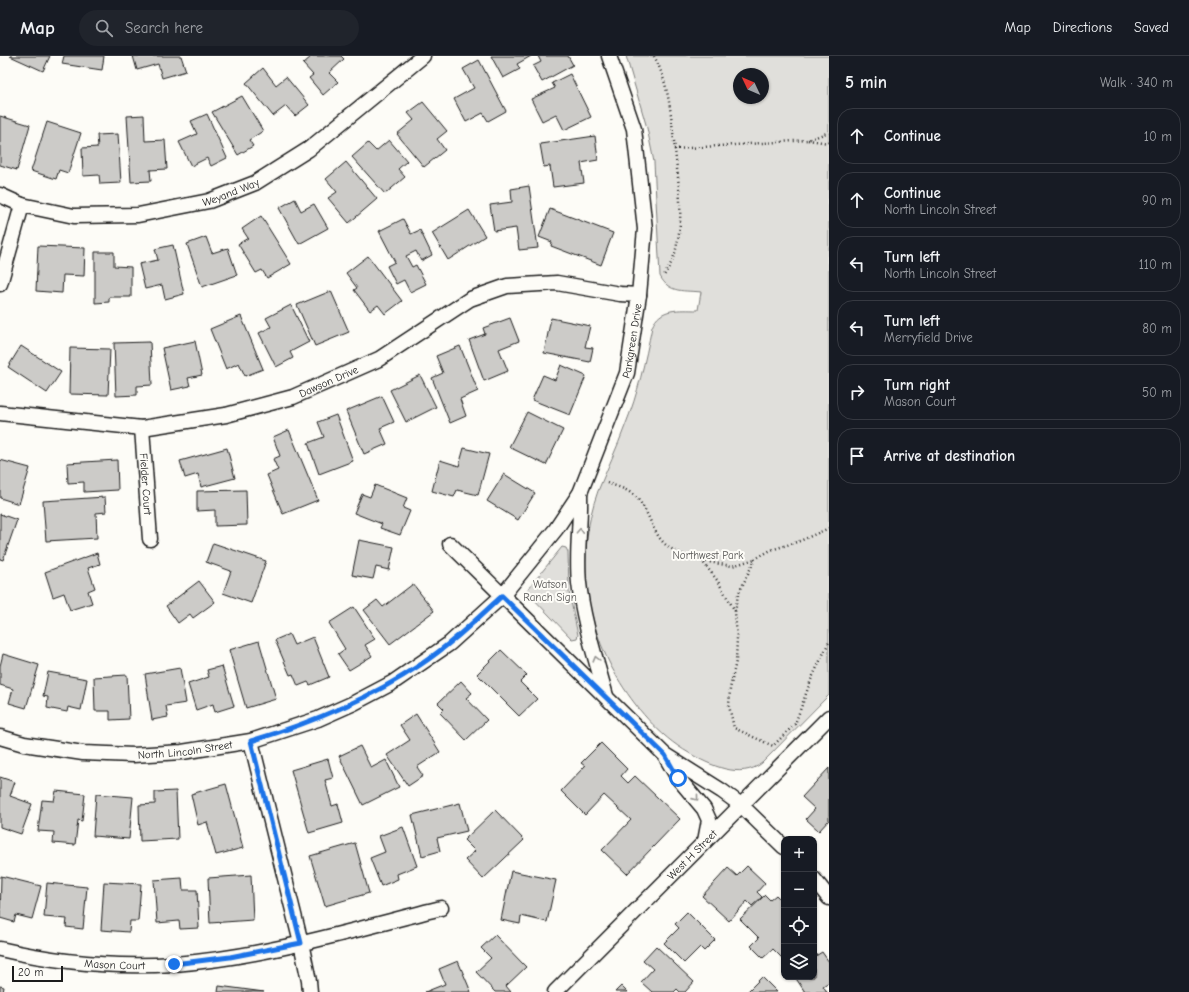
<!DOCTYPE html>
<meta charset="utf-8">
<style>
body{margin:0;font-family:"Comic Neue",sans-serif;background:#20242c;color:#f1f3f6}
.controls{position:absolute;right:12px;bottom:12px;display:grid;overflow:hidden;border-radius:8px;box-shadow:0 1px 3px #0004}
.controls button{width:36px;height:36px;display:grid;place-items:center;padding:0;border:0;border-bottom:1px solid #363941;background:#171b24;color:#f1f3f6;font:20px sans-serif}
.compass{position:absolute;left:733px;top:12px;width:36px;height:36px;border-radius:50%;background:#171b24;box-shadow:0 1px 3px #0004;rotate:314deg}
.scale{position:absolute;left:12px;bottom:10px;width:51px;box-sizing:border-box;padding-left:4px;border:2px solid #1c1c1c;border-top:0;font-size:11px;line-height:14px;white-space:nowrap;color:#1c1c1c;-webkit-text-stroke:3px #fdfcf7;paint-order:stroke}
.stop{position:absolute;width:12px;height:12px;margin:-9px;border:3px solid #1a73e8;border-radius:50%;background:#fff}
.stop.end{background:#1a73e8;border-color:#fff;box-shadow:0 1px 4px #0008}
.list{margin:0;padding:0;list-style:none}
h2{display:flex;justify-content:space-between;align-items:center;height:52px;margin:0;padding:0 16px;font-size:17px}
h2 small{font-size:13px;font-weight:400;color:#9ea1a6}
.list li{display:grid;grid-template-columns:26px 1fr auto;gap:12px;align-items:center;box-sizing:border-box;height:56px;margin:0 8px 8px;padding:0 8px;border:1px solid #363941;border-radius:16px}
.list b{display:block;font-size:15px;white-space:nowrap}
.list p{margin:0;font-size:13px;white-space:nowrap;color:#9ea1a6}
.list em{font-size:13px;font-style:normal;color:#9ea1a6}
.icon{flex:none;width:22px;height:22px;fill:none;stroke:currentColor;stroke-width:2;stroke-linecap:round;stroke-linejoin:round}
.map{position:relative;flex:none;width:829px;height:936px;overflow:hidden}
header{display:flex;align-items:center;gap:24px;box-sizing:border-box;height:56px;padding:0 20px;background:#171b24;border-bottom:1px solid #363941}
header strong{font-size:19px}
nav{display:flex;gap:22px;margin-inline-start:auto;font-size:14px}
.search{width:280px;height:36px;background:#20242c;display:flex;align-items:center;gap:10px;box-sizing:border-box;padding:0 14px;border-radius:22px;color:#9ea1a6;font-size:15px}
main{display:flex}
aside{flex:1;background:#171b24}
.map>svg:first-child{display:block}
.green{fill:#e0dfdb;stroke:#7e7e7c;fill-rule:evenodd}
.building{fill:#cccbc8;stroke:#1c1c1c}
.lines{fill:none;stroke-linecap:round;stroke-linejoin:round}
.minor-casing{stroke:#1c1c1c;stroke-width:17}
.path{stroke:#1c1c1c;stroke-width:2.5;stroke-dasharray:1 3;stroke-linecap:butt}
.minor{stroke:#fdfcf7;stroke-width:14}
.oneway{stroke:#989794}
.route{stroke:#1a73e8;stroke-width:5}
.labels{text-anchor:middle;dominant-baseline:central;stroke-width:4;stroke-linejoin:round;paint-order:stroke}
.street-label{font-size:11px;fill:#1c1c1c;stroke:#fdfcf7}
.park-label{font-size:11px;fill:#575655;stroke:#fdfcf7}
</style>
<header>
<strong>Map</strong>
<div class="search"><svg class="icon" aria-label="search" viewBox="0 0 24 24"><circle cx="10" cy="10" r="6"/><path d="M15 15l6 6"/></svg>Search here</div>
<nav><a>Map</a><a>Directions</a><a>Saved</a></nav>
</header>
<main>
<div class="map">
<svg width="829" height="936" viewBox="0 0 829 936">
<rect width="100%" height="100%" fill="#fdfcf7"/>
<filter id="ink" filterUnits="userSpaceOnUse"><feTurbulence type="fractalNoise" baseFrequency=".025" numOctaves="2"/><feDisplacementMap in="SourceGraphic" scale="8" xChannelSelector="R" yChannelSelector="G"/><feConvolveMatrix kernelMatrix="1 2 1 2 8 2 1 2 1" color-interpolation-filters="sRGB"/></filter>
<g filter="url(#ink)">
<g class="green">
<path d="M626,0H829V639L762,707C741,724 709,709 689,697C659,680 634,650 617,621C584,565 576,496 598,435C607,413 617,392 625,370C638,338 645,305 652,271C660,251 679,254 698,254L701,236C685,234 669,238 660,220L654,106L647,72ZM739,18H763V42H739Z"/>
<polygon points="562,491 566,492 568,496 569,536 578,579 577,582 572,583 527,536 528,533"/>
</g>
<g class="building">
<polygon points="10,0 50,0 43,15"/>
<polygon points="64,0 104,0 102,14 62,8"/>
<polygon points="133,0 181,0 186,15 162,22 158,8 137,14"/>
<polygon points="312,0 341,0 344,3 329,17 338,26 323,39 309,22 313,19 303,8"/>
<polygon points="491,0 531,0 517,8 520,13 503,22"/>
<polygon points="538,0 568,0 573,9 542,26 533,10 541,6"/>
<polygon points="479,4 506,55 488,65 483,57 466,66 454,43 474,32 463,13"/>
<polygon points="263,12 276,29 286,21 309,49 295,60 286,50 273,60 246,27"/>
<polygon points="570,18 591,61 564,74 556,58 542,65 531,43 555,32 552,27"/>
<polygon points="242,40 263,75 249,84 253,90 238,99 212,56"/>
<polygon points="423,46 447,75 437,83 445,94 424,111 397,78 414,64 408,57"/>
<polygon points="207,58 227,102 211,110 207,102 191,110 179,86 197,78 191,65"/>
<polygon points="144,59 145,85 165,84 167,113 150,114 151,125 131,126 127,60"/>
<polygon points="0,60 30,69 17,114 0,109"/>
<polygon points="47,66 81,77 68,117 59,114 56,123 31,115"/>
<polygon points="118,78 121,127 100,128 99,119 83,120 82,92 98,91 97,79"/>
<polygon points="595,80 598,104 581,107 584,127 553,131 550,110 544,111 540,88"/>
<polygon points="389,84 407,105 398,113 405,121 385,138 352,101 368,87 376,95"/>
<polygon points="346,106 377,143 349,167 328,142 337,136 326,123"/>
<polygon points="529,130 538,192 519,194 516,172 494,175 490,149 512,146 511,133"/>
<polygon points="295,143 301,155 314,148 328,172 299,188 279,152"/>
<polygon points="550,153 613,177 601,209 551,190 552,186 539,181"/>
<polygon points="469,154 485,180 448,204 432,177"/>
<polygon points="261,160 291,208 267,222 262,214 256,217 238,188 248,182 242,173"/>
<polygon points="403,163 411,178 420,174 432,199 421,205 416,195 406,200 412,211 416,209 426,228 410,236 404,224 396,228 387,210 395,206 379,175"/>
<polygon points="206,181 212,197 228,192 237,219 202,231 187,188"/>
<polygon points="173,189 184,238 165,243 162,229 145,233 139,208 158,204 155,193"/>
<polygon points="38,190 85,192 84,220 63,219 62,237 36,235"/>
<polygon points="95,196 114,196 114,210 131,211 131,241 109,241 109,246 95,247"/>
<polygon points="368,200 402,245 385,258 378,249 370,255 354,234 357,232 346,217"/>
<polygon points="331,235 349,276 315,290 297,249"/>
<polygon points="291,249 309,286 290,296 293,302 276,311 259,277 271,271 266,262"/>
<polygon points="241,260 263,313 245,320 239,307 226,313 210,273"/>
<polygon points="510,262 519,285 499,293 508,315 484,325 469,284 485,278 483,272"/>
<polygon points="551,262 590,270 585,291 593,292 590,306 544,297"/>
<polygon points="195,285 202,319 188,322 190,330 171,334 162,292"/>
<polygon points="150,286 152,329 137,330 137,339 116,340 114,287"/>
<polygon points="21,290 61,316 47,337 8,311"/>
<polygon points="460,290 478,335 460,343 466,360 450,367 432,322 443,317 436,300"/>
<polygon points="70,292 110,293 108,339 69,338"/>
<polygon points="561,309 586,320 570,359 532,344 543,319 555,324"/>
<polygon points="420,319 436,351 406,366 390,334"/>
<polygon points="382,340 394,366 380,372 387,388 364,398 346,355"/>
<polygon points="527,356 563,374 546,409 509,391"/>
<polygon points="336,359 353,405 319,418 308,387 324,381 318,366"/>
<polygon points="289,374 318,444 283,458 267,419 278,414 273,403 280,400 273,381"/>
<polygon points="227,392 235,422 201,431 198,418 185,422 180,405"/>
<polygon points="464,392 489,398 478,439 457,434 454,441 432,435 440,404 459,410"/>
<polygon points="0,404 30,412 19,448 0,442"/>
<polygon points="117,404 118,434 84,436 84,426 68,427 67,407"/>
<polygon points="504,418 535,437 518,464 487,445"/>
<polygon points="375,429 407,442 403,452 410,455 400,479 380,472 382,468 354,457 362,438 370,441"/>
<polygon points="246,434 247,469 215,470 215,454 197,455 197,435"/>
<polygon points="105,441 106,456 96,457 97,482 46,485 43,445"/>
<polygon points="0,458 17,464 3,504 0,503"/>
<polygon points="359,484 394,491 389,514 376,511 373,523 352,519"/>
<polygon points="213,487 266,505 251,547 223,537 231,515 206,506"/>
<polygon points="97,497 100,508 88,512 95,532 88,535 92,547 70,554 64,537 53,541 45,516"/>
<polygon points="199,525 215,546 193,562 190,558 178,567 166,550"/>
<polygon points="413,528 434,555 390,588 364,554 377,544 383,551"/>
<polygon points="354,551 375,583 365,589 372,600 349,614 338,598 345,593 329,567"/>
<polygon points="289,578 294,589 313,581 329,621 310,629 308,626 298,630 293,618 290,619 275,584"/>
<polygon points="259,585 276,643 246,652 229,594"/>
<polygon points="501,594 527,619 520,626 537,643 519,660 477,618"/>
<polygon points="3,598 39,609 26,652 9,647 13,633 0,629 0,610"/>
<polygon points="222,610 234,650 215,656 213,648 196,654 188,628 209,621 207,614"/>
<polygon points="180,612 186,647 166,650 168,661 152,664 145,618"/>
<polygon points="48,616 87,623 81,654 68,651 67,656 47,652 48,641 43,640"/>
<polygon points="127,619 129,663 110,664 110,655 95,655 94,621"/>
<polygon points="461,625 472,637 466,642 487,664 466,684 440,657 444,653 438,647"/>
<polygon points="416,658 440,696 417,711 423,720 408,730 387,699 410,684 400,669"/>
<polygon points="601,687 627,713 621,720 628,727 635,720 680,763 627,818 602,794 631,764 604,739 585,759 561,735 585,710 581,707"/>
<polygon points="360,690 371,712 386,704 399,731 363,749 339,700"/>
<polygon points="328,703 333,722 325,724 332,750 338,748 343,767 309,777 291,714"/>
<polygon points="829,712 829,764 819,775 806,763 815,753 802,741"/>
<polygon points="0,721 15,726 10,740 32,748 21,778 0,771"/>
<polygon points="226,728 243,792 216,799 207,766 198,769 191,738"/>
<polygon points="56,735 85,738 82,765 78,764 75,789 53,787 54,776 38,775 42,744 54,745"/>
<polygon points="176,735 178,783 140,785 139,749 155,748 155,736"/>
<polygon points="96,738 133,741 129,783 93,780"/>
<polygon points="460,747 467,775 437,782 440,795 422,800 412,759"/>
<polygon points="495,754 524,784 483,823 465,804 475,795 464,784"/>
<polygon points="403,771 417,810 397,818 398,823 381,830 370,802 385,796 379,780"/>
<polygon points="355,787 369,837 325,850 310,800"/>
<polygon points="747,810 765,827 757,836 762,841 752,850 747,845 729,865 702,840 728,812 737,820"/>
<polygon points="511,815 556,824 547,866 521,860 520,868 501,864"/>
<polygon points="251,819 253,864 210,867 208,822"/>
<polygon points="1,820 41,830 32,863 16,859 14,866 0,862"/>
<polygon points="182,822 183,834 197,834 199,872 180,873 179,865 157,867 154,824"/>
<polygon points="104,826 141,828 138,865 130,865 129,876 101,874"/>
<polygon points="47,827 87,831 83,873 66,871 67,863 44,861"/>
<polygon points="765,839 770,844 776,839 784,847 784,863 782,865 784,868 784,900 782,902 773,893 763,902 751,890 759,882 740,863"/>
<polygon points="687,856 715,884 704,895 700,891 684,907 664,887 679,872 675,868"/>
<polygon points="495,879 526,911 506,930 511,936 495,936 476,916 491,902 481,892"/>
<polygon points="656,890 694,926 685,936 680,936 677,933 674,936 652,936 641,926 653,913 643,904"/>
<polygon points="822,896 829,906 829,926 823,930 827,936 805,936 795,921 814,921 814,901"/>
<polygon points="458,905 471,936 425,936 445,928 439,913"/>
<polygon points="762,921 777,936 747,936"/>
<polygon points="0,930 4,931 3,936 0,936"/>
<polygon points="219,930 264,936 218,936"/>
<polygon points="621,930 627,936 615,936"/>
</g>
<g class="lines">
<g class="minor-casing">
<g id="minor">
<path id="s1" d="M0,139L22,149L74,160L138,159L209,145L255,127L309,93L423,0"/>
<polyline points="0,228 22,149"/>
<path id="s2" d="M0,357L142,372L226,359L293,341L379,303L470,243L507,230L557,227L620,238L639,239"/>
<path id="s3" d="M142,372L150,483"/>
<path d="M580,437C581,467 576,497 579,527C583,565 596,603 606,640"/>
<polyline points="450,488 665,699 722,735 741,749 784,791"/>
<path id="s4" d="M0,681L24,688L83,697L133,699L182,696L251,685L318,663L354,647L392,627L449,588L502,540L556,473L580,437L627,317L639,239L645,173L634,73L609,0"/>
<polyline points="251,685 301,887 309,925 310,936"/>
<polyline points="667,703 678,722 704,753 709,764 705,785"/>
<polyline points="814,823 829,842"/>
<path id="s5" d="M0,893C56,906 116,912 174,908C265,901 353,874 441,852"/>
<path id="s6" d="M555,936L829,661"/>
</g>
</g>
<g class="path">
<path d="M654,0C670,30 671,61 675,94C678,125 684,157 677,188C675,201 670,210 663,221"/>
<polyline points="808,84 829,87"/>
<polyline points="674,93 808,84 829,76"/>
<path d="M607,427C615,430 625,432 632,438C649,450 650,475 666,489C676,497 690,501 702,505"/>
<polyline points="829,472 800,485 771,494 755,503 738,539 735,556 737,582 736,605 730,633 729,650 734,672 773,690 795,668 811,624 829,586"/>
<polyline points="735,555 717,524 702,505 732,510 755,503"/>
</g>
<use href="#minor" class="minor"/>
</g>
<defs><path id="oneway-chevron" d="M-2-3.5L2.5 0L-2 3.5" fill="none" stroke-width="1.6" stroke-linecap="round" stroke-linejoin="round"/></defs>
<g class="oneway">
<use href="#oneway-chevron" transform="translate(580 475) rotate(-87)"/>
<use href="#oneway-chevron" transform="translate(596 603) rotate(-105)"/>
<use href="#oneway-chevron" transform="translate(696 742) rotate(51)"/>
</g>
</g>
<g class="lines" filter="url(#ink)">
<path class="route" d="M174,908L230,901L301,887L251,685C311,667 368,644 420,609C450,589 476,564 502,540L665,699L678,722"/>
</g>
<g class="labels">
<g class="street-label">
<text stroke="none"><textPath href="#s1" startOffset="237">Weyand Way</textPath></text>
<text stroke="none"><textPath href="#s4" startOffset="838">Parkgreen Drive</textPath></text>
<text stroke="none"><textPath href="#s2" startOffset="336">Dawson Drive</textPath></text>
<text stroke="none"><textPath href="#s3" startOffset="56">Fielder Court</textPath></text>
<text stroke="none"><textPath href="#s4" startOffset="187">North Lincoln Street</textPath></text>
<text stroke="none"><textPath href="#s6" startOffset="194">West H Street</textPath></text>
<text stroke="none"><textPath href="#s5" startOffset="116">Mason Court</textPath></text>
</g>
<g class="park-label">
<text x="708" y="499">Northwest Park</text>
<text x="550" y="528">Watson<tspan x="550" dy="13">Ranch Sign</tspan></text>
</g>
</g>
</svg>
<div class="controls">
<button>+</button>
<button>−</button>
<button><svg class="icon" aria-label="locate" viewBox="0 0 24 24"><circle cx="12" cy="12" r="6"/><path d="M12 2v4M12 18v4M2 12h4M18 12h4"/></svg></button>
<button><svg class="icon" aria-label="layers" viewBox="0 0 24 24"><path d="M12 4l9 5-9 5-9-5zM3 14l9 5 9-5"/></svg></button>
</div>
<svg class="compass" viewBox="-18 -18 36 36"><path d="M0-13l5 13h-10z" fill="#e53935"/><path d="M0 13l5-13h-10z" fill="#9ea1a6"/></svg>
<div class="scale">20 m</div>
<div class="stop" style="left:678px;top:722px"></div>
<div class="stop end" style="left:174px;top:908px"></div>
</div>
<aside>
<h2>5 min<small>Walk · 340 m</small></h2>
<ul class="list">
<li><svg class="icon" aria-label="ahead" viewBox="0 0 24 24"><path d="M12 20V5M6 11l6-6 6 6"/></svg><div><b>Continue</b></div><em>10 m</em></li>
<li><svg class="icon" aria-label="ahead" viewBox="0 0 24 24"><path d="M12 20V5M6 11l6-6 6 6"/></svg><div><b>Continue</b><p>North Lincoln Street</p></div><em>90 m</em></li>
<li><svg class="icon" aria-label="left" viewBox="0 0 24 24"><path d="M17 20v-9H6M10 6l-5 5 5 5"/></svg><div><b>Turn left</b><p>North Lincoln Street</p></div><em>110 m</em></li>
<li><svg class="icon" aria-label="left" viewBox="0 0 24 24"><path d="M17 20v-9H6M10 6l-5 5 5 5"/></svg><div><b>Turn left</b><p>Merryfield Drive</p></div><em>80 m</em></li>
<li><svg class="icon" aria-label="right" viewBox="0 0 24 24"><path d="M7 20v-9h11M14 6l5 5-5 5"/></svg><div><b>Turn right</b><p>Mason Court</p></div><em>50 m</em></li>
<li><svg class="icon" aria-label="arrive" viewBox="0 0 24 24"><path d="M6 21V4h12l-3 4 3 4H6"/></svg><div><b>Arrive at destination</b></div></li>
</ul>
</aside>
</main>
